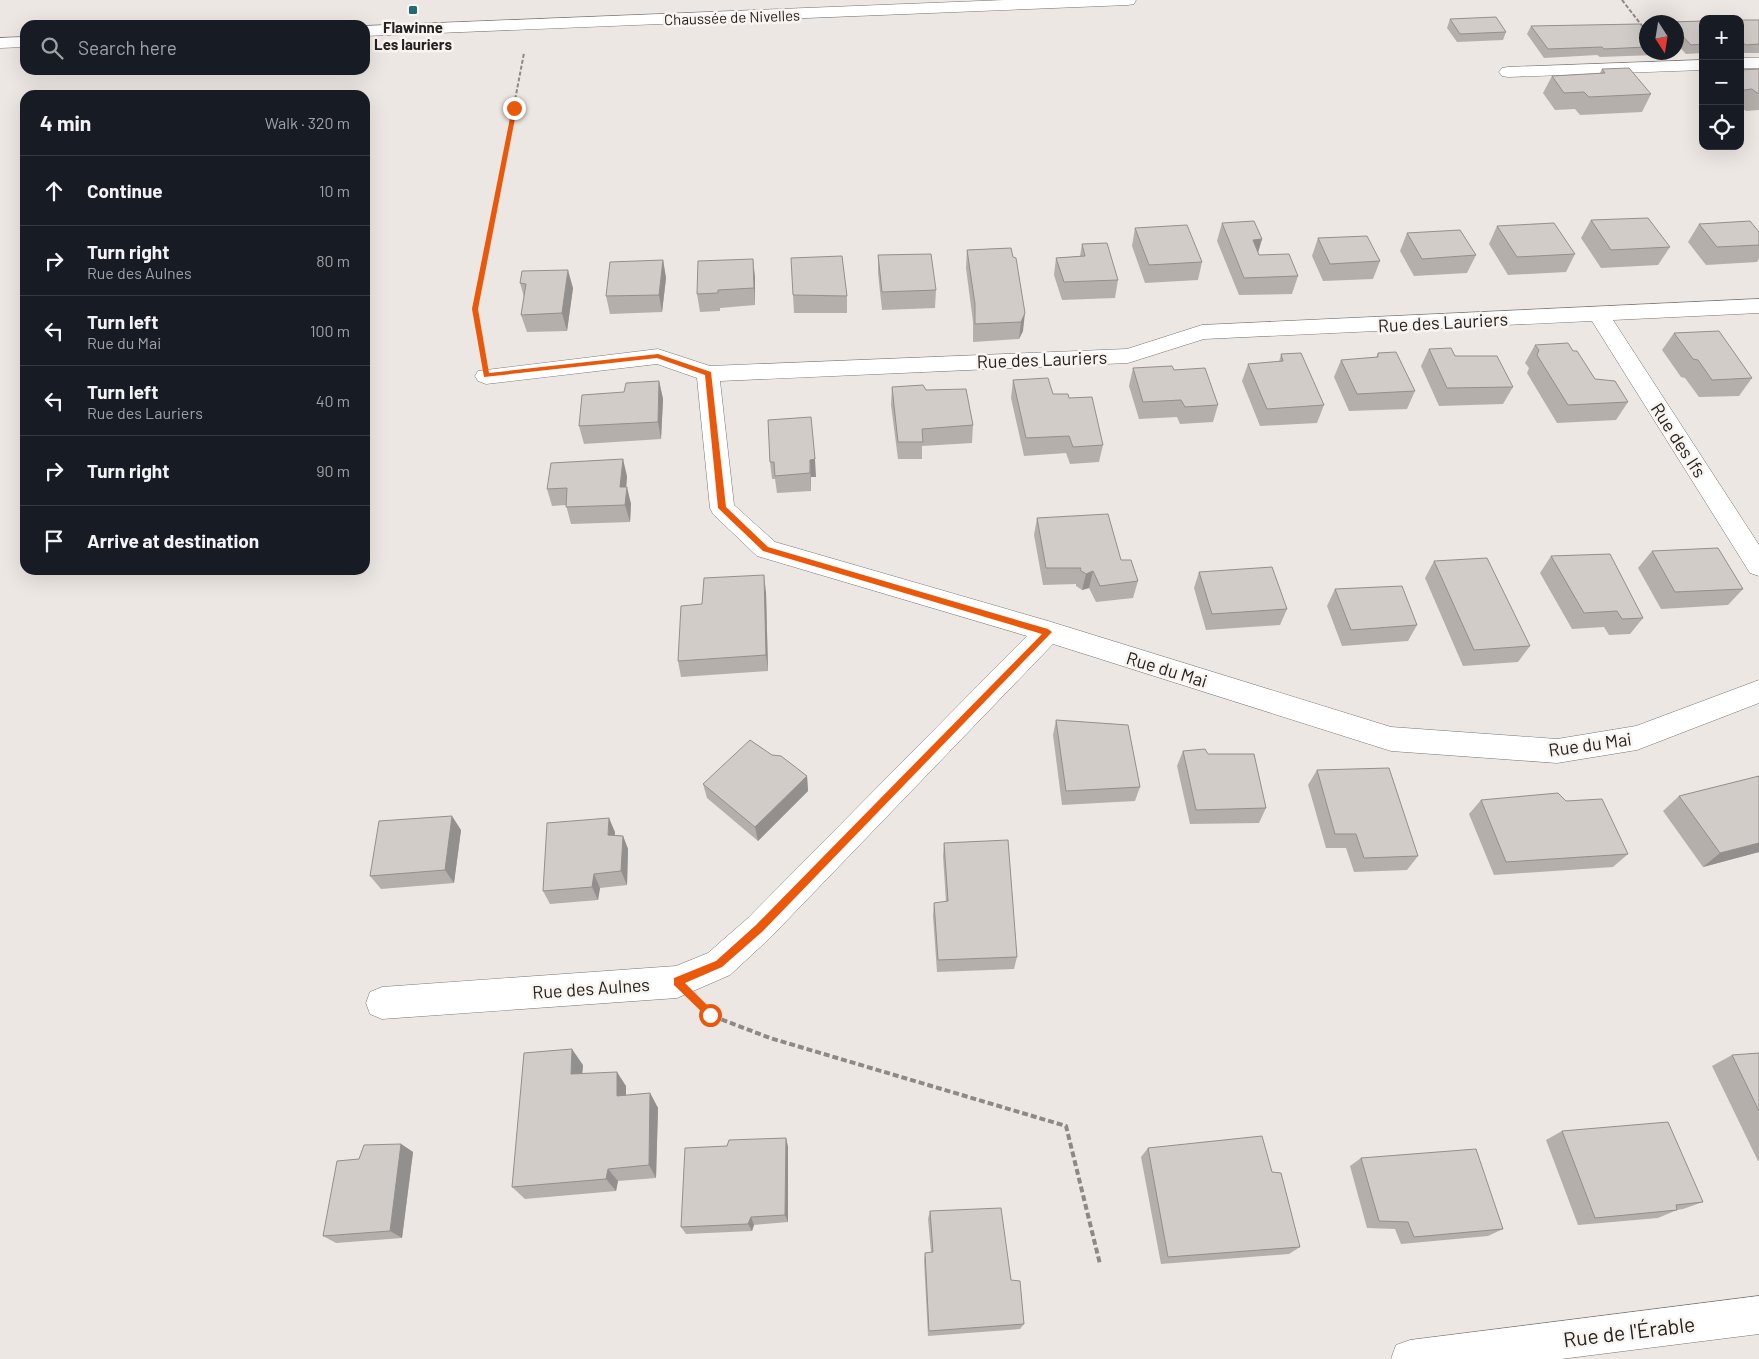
<!DOCTYPE html>
<meta charset="utf-8">
<style>
body{margin:0;font-family:Barlow,sans-serif;background:#242831;color:#f1f3f6}
.controls{position:absolute;right:15px;top:15px;display:grid;overflow:hidden;border-radius:10px;box-shadow:0 5px 20px #0002}
.controls button{width:45px;height:45px;display:grid;place-items:center;padding:0;border:0;border-bottom:1px solid #363941;background:#171b24;color:#f1f3f6;font:25px sans-serif}
.compass{position:absolute;left:1639px;top:15px;width:45px;height:45px;border-radius:50%;background:#171b24;box-shadow:0 5px 20px #0002;rotate:168deg}
.stop{position:absolute;width:15px;height:15px;margin:-11px;border:4px solid #ea580c;border-radius:50%;background:#fff}
.stop.end{background:#ea580c;border-color:#fff;box-shadow:0 1px 5px #0008}
.list{margin:0;padding:0;list-style:none}
h2{display:flex;justify-content:space-between;align-items:center;height:65px;margin:0;padding:0 20px;font-size:21px}
h2 small{font-size:16px;font-weight:400;color:#9ea1a6}
.list li{display:grid;grid-template-columns:32px 1fr auto;gap:15px;align-items:center;box-sizing:border-box;height:70px;padding:0 20px;border-top:1px solid #363941}
.list b{display:block;font-size:19px;white-space:nowrap}
.list p{margin:0;font-size:16px;white-space:nowrap;color:#9ea1a6}
.list em{font-size:16px;font-style:normal;color:#9ea1a6}
.icon{flex:none;width:28px;height:28px;fill:none;stroke:currentColor;stroke-width:2;stroke-linecap:round;stroke-linejoin:round}
.map{position:relative;flex:none;width:1759px;height:1359px;overflow:hidden}
.search{position:absolute;background:#171b24;box-shadow:0 5px 20px #0002;left:20px;top:20px;width:350px;height:55px;display:flex;align-items:center;gap:12px;box-sizing:border-box;padding:0 18px;border-radius:15px;color:#9ea1a6;font-size:19px}
.panel{position:absolute;background:#171b24;box-shadow:0 5px 20px #0002;left:20px;top:90px;width:350px;height:485px;border-radius:15px}
.map>svg:first-child{display:block}
.lines{fill:none;stroke-linecap:round;stroke-linejoin:round}
.street-casing{stroke:#797470;stroke-width:1}
.primary-casing{stroke:#797470;stroke-width:1}
.path-far2{stroke:#8d8986;stroke-width:2;stroke-dasharray:4 2;stroke-linecap:butt}
.path-far1{stroke:#8d8986;stroke-width:3;stroke-dasharray:4.5 2.5;stroke-linecap:butt}
.path{stroke:#8d8986;stroke-width:4;stroke-dasharray:6 3;stroke-linecap:butt}
.street{fill:#fff;fill-rule:evenodd}
.primary{fill:#fff;fill-rule:evenodd}
.wall{fill:#b5afac}
.shaded-wall{fill:#938f8c}
.building{fill:#d2ccc8;stroke:#938f8c}
.route{fill:#ea580c}
.poi-dot{fill:#206b74;stroke:#faf4f0;stroke-width:2}
.labels{text-anchor:middle;dominant-baseline:central;stroke-width:5;stroke-linejoin:round;paint-order:stroke}
.far-street-label{font-size:15px;fill:#252321;stroke:#faf4f0}
.far-poi-label{font-size:15px;font-weight:bold;fill:#252321;stroke:#faf4f0}
.street-label{font-size:18px;fill:#252321;stroke:#faf4f0}
.near-street-label{font-size:21px;fill:#252321;stroke:#faf4f0}
</style>
<div class="map">
<svg width="1759" height="1359" viewBox="0 0 1759 1359">
<rect width="100%" height="100%" fill="#ede7e3"/>
<g class="lines">
<g class="street-casing">
<g id="street">
<rect x="1740" y="58" width="19" height="10"/>
<polygon points="1703,60 1703,70 1508,77 1502,76 1499,72 1502,68 1508,67"/>
<polygon points="1759,299 1759,313 1613,320 1759,545 1759,576 1750,573 1592,321 1204,339 1128,363 720,381 734,505 775,542 1048,621 1391,727 1557,739 1636,726 1759,680 1759,703 1637,750 1557,763 1391,751 1053,644 770,938 730,975 677,998 382,1019 370,1014 366,1003 370,992 382,987 676,966 708,953 748,918 1027,636 757,556 713,514 710,508 697,378 657,364 486,384 478,381 475,376 478,371 658,349 710,366 1127,349 1202,325"/>
<polygon points="1759,1296 1759,1334 1561,1359 1391,1359 1396,1345 1410,1340"/>
</g>
</g>
<g class="primary-casing">
<g id="primary">
<polygon points="1005,0 1136,0 1134,4 1128,5 365,36 365,26"/>
<polygon points="25,37 25,47 0,48 0,38"/>
</g>
</g>
<g class="path-far2">
<polyline points="1622,0 1646,31"/>
<polyline points="479,335 475,309 524,53"/>
</g>
<polyline class="path-far1" points="479,333 482,349"/>
<polyline class="path" points="706,1011 710,1015 770,1038 1066,1126 1100,1264"/>
<use href="#street" class="street"/>
<use href="#primary" class="primary"/>
</g>
<g class="wall">
<polygon points="1450,19 1506,32 1503,40 1457,42 1447,28"/>
<rect x="1740" y="20" width="19" height="33"/>
<polygon points="1703,21 1703,53 1686,54 1676,43 1676,22 1670,22"/>
<polygon points="1531,26 1646,31 1646,52 1657,52 1655,55 1600,57 1597,55 1544,58 1527,34"/>
<polygon points="1602,69 1651,94 1642,112 1580,115 1575,109 1555,110 1543,93 1552,76 1600,73"/>
<polygon points="1759,69 1759,110 1746,111 1740,107 1740,86"/>
<polygon points="1591,220 1670,247 1658,265 1601,268 1581,238"/>
<polygon points="1222,223 1262,239 1258,252 1259,255 1298,276 1292,294 1239,295 1217,241"/>
<polygon points="1699,224 1759,232 1759,259 1757,262 1706,265 1688,242"/>
<polygon points="1497,226 1575,254 1566,272 1508,275 1489,244"/>
<polygon points="1135,228 1202,262 1198,280 1145,283 1132,246"/>
<polygon points="1407,233 1476,255 1467,273 1414,276 1400,251"/>
<polygon points="1318,238 1380,261 1373,279 1323,281 1312,256"/>
<polygon points="1082,244 1118,280 1115,298 1062,300 1054,275 1056,258 1080,256"/>
<polygon points="1011,248 1023,331 1019,339 973,342 973,322 966,268 967,250"/>
<polygon points="878,255 936,290 935,308 882,310 878,273"/>
<polygon points="663,260 666,278 662,312 610,314 606,296"/>
<polygon points="755,277 755,305 720,308 720,311 700,312 697,294"/>
<polygon points="520,283 573,288 567,331 527,332 521,315 524,297"/>
<polygon points="793,295 847,296 847,313 794,313"/>
<polygon points="1674,333 1752,378 1739,396 1699,397 1685,378 1681,377 1662,350"/>
<polygon points="1535,345 1573,351 1595,379 1628,402 1616,420 1557,423 1527,373 1529,368 1525,363"/>
<polygon points="1429,349 1455,356 1513,387 1503,404 1439,406 1421,366"/>
<polygon points="1378,353 1415,391 1407,409 1349,411 1334,377 1341,360 1376,358"/>
<polygon points="1281,354 1324,405 1317,423 1260,426 1242,381 1248,364 1279,362"/>
<polygon points="1133,368 1174,370 1218,405 1213,422 1180,424 1177,417 1139,419 1129,386"/>
<polygon points="1013,380 1053,394 1069,398 1103,445 1099,462 1070,464 1066,453 1024,456 1011,398"/>
<polygon points="659,381 663,399 661,439 584,444 579,426 624,392"/>
<polygon points="892,387 926,390 973,425 972,443 922,446 922,459 898,459 891,405"/>
<polygon points="768,420 816,477 811,477 811,491 777,493 775,479 772,479 770,462"/>
<polygon points="627,476 626,487 631,504 630,522 571,524 566,505 552,506 547,489"/>
<polygon points="1037,518 1121,560 1138,581 1133,598 1096,602 1089,588 1082,590 1076,586 1076,584 1043,585 1034,535"/>
<polygon points="1652,551 1743,589 1728,605 1661,609 1638,568"/>
<polygon points="1551,556 1643,618 1630,634 1609,635 1604,627 1572,629 1540,573"/>
<polygon points="1434,561 1530,646 1518,662 1463,666 1425,578"/>
<polygon points="1199,572 1287,609 1280,625 1206,630 1194,588"/>
<polygon points="1335,589 1417,625 1408,641 1342,646 1327,606"/>
<polygon points="766,592 768,671 681,677 678,661"/>
<polygon points="1056,720 1140,787 1135,801 1062,805 1053,735"/>
<polygon points="1183,751 1208,754 1266,808 1259,823 1190,824 1177,766"/>
<polygon points="772,755 807,776 808,791 758,841 707,798 703,784"/>
<polygon points="1317,770 1418,856 1407,870 1354,872 1346,848 1326,848 1308,785"/>
<polygon points="1759,776 1759,852 1703,867 1663,811 1679,796"/>
<polygon points="1481,800 1566,801 1628,854 1613,867 1494,875 1469,814"/>
<polygon points="461,830 454,883 381,889 370,876"/>
<polygon points="615,832 614,835 623,836 628,849 627,885 600,888 598,900 550,904 543,891"/>
<polygon points="944,843 1017,957 1014,969 937,972 933,916 934,903 946,902 943,856"/>
<polygon points="1759,1053 1759,1161 1758,1161 1712,1066 1732,1055"/>
<polygon points="583,1065 582,1073 626,1086 626,1095 650,1093 658,1108 656,1178 618,1181 616,1191 525,1199 512,1187"/>
<polygon points="1562,1131 1703,1202 1683,1209 1677,1210 1658,1218 1578,1225 1546,1140"/>
<polygon points="786,1138 788,1147 788,1222 754,1225 752,1231 686,1234 681,1227 727,1146"/>
<polygon points="401,1144 413,1152 402,1238 336,1243 323,1236 359,1159"/>
<polygon points="1148,1148 1272,1172 1300,1247 1289,1254 1161,1264 1141,1157"/>
<polygon points="1361,1158 1503,1229 1488,1236 1401,1244 1395,1229 1367,1228 1350,1166"/>
<polygon points="930,1211 1011,1280 1024,1324 1020,1329 928,1336 924,1260 925,1253 931,1252 928,1219"/>
</g>
<g class="shaded-wall">
<polygon points="1262,239 1257,256 1253,240"/>
<polygon points="753,259 755,277 755,305 754,288"/>
<polygon points="663,260 666,278 662,312 659,295"/>
<polygon points="568,270 573,288 567,331 562,313"/>
<polygon points="1025,313 1023,331 1019,339 1021,322"/>
<polygon points="659,381 663,399 661,439 658,422"/>
<polygon points="623,459 627,476 625,504 620,487"/>
<polygon points="815,459 816,477 811,477 811,491 810,460"/>
<polygon points="627,487 631,504 630,522 625,505"/>
<polygon points="1093,571 1089,588 1082,590 1086,574"/>
<polygon points="764,575 766,592 768,671 766,655"/>
<polygon points="807,776 808,791 758,841 755,827"/>
<polygon points="452,816 461,830 454,883 445,870"/>
<polygon points="609,818 615,832 614,849 608,835"/>
<polygon points="623,836 628,849 627,885 621,871"/>
<polygon points="1759,843 1759,852 1703,867 1720,853"/>
<polygon points="594,874 600,888 598,900 592,887"/>
<polygon points="572,1049 583,1065 581,1089 571,1074"/>
<polygon points="617,1072 626,1086 626,1110 617,1096"/>
<polygon points="650,1093 658,1108 656,1178 649,1165"/>
<polygon points="786,1138 788,1147 788,1222 785,1215"/>
<polygon points="401,1144 413,1152 402,1238 390,1231"/>
<polygon points="608,1169 618,1181 616,1191 606,1179"/>
<polygon points="751,1217 754,1225 752,1231 748,1224"/>
</g>
<g class="building">
<polygon points="1496,17 1506,32 1460,34 1450,19"/>
<polygon points="1740,20 1759,20 1759,44 1746,45 1743,43 1740,43"/>
<polygon points="1703,21 1703,44 1691,45 1676,29 1676,22 1670,22"/>
<polygon points="1640,24 1646,31 1646,47 1604,49 1602,47 1548,49 1531,26"/>
<polygon points="1629,68 1651,94 1589,97 1584,92 1564,93 1552,76 1605,73 1602,69"/>
<polygon points="1759,69 1759,93 1757,93 1752,89 1744,90 1740,86 1740,70"/>
<polygon points="1648,218 1670,247 1611,250 1591,220"/>
<polygon points="1254,221 1262,239 1253,240 1259,255 1289,254 1298,276 1244,278 1222,223"/>
<polygon points="1750,221 1759,232 1759,245 1717,247 1699,224"/>
<polygon points="1554,223 1575,254 1517,257 1497,226"/>
<polygon points="1187,225 1202,262 1149,265 1135,228"/>
<polygon points="1460,230 1476,255 1422,259 1407,233"/>
<polygon points="1367,236 1380,261 1330,264 1318,238"/>
<polygon points="1107,243 1118,280 1064,282 1056,258 1085,256 1082,244"/>
<polygon points="1011,248 1013,257 1016,258 1025,313 1021,322 975,324 975,304 967,250"/>
<polygon points="931,254 936,290 882,292 878,255"/>
<polygon points="842,256 847,296 793,295 791,258"/>
<polygon points="753,259 754,288 718,290 718,293 697,294 698,261"/>
<polygon points="663,260 659,295 606,296 610,262"/>
<polygon points="568,270 562,313 521,315 526,284 520,283 522,271"/>
<polygon points="1719,331 1752,378 1712,380 1698,360 1693,359 1674,333"/>
<polygon points="1568,343 1573,351 1577,351 1595,379 1615,381 1628,402 1568,405 1537,355 1539,350 1535,345"/>
<polygon points="1451,348 1455,356 1497,356 1513,387 1447,388 1429,349"/>
<polygon points="1396,352 1415,391 1357,394 1341,360 1378,357 1378,353"/>
<polygon points="1301,353 1324,405 1267,409 1248,364 1283,361 1281,354"/>
<polygon points="1172,366 1174,370 1205,368 1218,405 1185,407 1181,400 1143,402 1133,368"/>
<polygon points="1048,378 1053,394 1068,394 1069,398 1092,397 1103,445 1073,447 1069,436 1026,438 1013,380"/>
<polygon points="659,381 658,422 579,426 582,395 624,392 626,383"/>
<polygon points="923,385 926,390 966,389 973,425 922,429 923,442 898,442 892,387"/>
<polygon points="811,417 815,459 810,460 810,473 775,476 774,462 770,462 768,420"/>
<polygon points="623,459 620,487 627,487 625,505 566,507 567,488 547,489 551,463"/>
<polygon points="1108,514 1121,560 1131,560 1138,581 1100,586 1093,571 1086,574 1080,570 1081,568 1046,568 1037,518"/>
<polygon points="1718,548 1743,589 1675,592 1652,551"/>
<polygon points="1610,554 1643,618 1622,619 1617,611 1584,613 1551,556"/>
<polygon points="1487,558 1530,646 1474,650 1434,561"/>
<polygon points="1272,567 1287,609 1212,614 1199,572"/>
<polygon points="764,575 766,655 678,661 681,606 702,604 704,578"/>
<polygon points="1402,586 1417,625 1351,630 1335,589"/>
<polygon points="1056,720 1128,725 1140,787 1066,791"/>
<polygon points="750,740 772,755 781,756 807,776 755,827 703,784"/>
<polygon points="1205,749 1208,754 1254,754 1266,808 1196,810 1183,751"/>
<polygon points="1389,768 1418,856 1364,858 1356,834 1335,834 1317,770"/>
<polygon points="1759,776 1759,843 1720,853 1679,796"/>
<polygon points="1558,793 1566,801 1602,799 1628,854 1506,862 1481,800"/>
<polygon points="452,816 445,870 370,876 379,821"/>
<polygon points="609,818 608,835 623,836 621,871 594,874 592,887 543,891 547,823"/>
<polygon points="1008,840 1017,957 938,960 934,903 948,901 944,843"/>
<polygon points="572,1049 571,1074 617,1072 617,1096 650,1093 649,1165 608,1169 606,1179 512,1187 524,1053"/>
<polygon points="1759,1053 1759,1111 1732,1055"/>
<polygon points="1668,1122 1703,1202 1676,1205 1677,1210 1595,1218 1562,1131"/>
<polygon points="1262,1136 1272,1172 1281,1173 1300,1247 1168,1257 1148,1148"/>
<polygon points="786,1138 785,1215 751,1217 748,1224 681,1227 685,1148 727,1146 729,1140"/>
<polygon points="401,1144 390,1231 323,1236 337,1161 359,1159 364,1145"/>
<polygon points="1476,1149 1503,1229 1414,1237 1408,1222 1379,1221 1361,1158"/>
<polygon points="1001,1208 1011,1280 1020,1281 1024,1324 929,1331 925,1253 933,1252 930,1211"/>
</g>
<polygon class="route" points="514,106 517,108 478,309 489,373 658,354 711,372 726,507 768,547 1048,629 1052,632 763,931 722,967 685,983 714,1012 715,1015 710,1020 674,985 674,978 716,961 756,925 1042,634 763,551 718,508 705,375 657,358 484,377 472,309 512,108"/>
<rect class="poi-dot" x="408" y="5" width="10" height="10" rx="2.5"/>
<g class="labels">
<g class="far-street-label">
<text transform="translate(732 17) rotate(-2)">Chaussée de Nivelles</text>
</g>
<g class="far-poi-label">
<text x="413" y="27">Flawinne<tspan x="413" dy="17">Les lauriers</tspan></text>
</g>
<g class="street-label">
<text transform="translate(1443 322) rotate(-3)">Rue des Lauriers</text>
<text transform="translate(1042 359) rotate(-2)">Rue des Lauriers</text>
<text transform="translate(1679 440) rotate(57)">Rue des Ifs</text>
<text transform="translate(1167 669) rotate(17)">Rue du Mai</text>
<text transform="translate(1590 744) rotate(-8)">Rue du Mai</text>
<text transform="translate(591 988) rotate(-4)">Rue des Aulnes</text>
</g>
<g class="near-street-label">
<text transform="translate(1629 1331) rotate(-7)">Rue de l'Érable</text>
</g>
</g>
</svg>
<div class="controls">
<button>+</button>
<button>−</button>
<button><svg class="icon" aria-label="locate" viewBox="0 0 24 24"><circle cx="12" cy="12" r="6"/><path d="M12 2v4M12 18v4M2 12h4M18 12h4"/></svg></button>
</div>
<svg class="compass" viewBox="-18 -18 36 36"><path d="M0-13l5 13h-10z" fill="#e53935"/><path d="M0 13l5-13h-10z" fill="#9ea1a6"/></svg>
<div class="stop" style="left:710px;top:1015px"></div>
<div class="stop end" style="left:514px;top:108px"></div>
<div class="search"><svg class="icon" aria-label="search" viewBox="0 0 24 24"><circle cx="10" cy="10" r="6"/><path d="M15 15l6 6"/></svg>Search here</div>
<section class="panel">
<h2>4 min<small>Walk · 320 m</small></h2>
<ul class="list">
<li><svg class="icon" aria-label="ahead" viewBox="0 0 24 24"><path d="M12 20V5M6 11l6-6 6 6"/></svg><div><b>Continue</b></div><em>10 m</em></li>
<li><svg class="icon" aria-label="right" viewBox="0 0 24 24"><path d="M7 20v-9h11M14 6l5 5-5 5"/></svg><div><b>Turn right</b><p>Rue des Aulnes</p></div><em>80 m</em></li>
<li><svg class="icon" aria-label="left" viewBox="0 0 24 24"><path d="M17 20v-9H6M10 6l-5 5 5 5"/></svg><div><b>Turn left</b><p>Rue du Mai</p></div><em>100 m</em></li>
<li><svg class="icon" aria-label="left" viewBox="0 0 24 24"><path d="M17 20v-9H6M10 6l-5 5 5 5"/></svg><div><b>Turn left</b><p>Rue des Lauriers</p></div><em>40 m</em></li>
<li><svg class="icon" aria-label="right" viewBox="0 0 24 24"><path d="M7 20v-9h11M14 6l5 5-5 5"/></svg><div><b>Turn right</b></div><em>90 m</em></li>
<li><svg class="icon" aria-label="arrive" viewBox="0 0 24 24"><path d="M6 21V4h12l-3 4 3 4H6"/></svg><div><b>Arrive at destination</b></div></li>
</ul>
</section>
</div>
